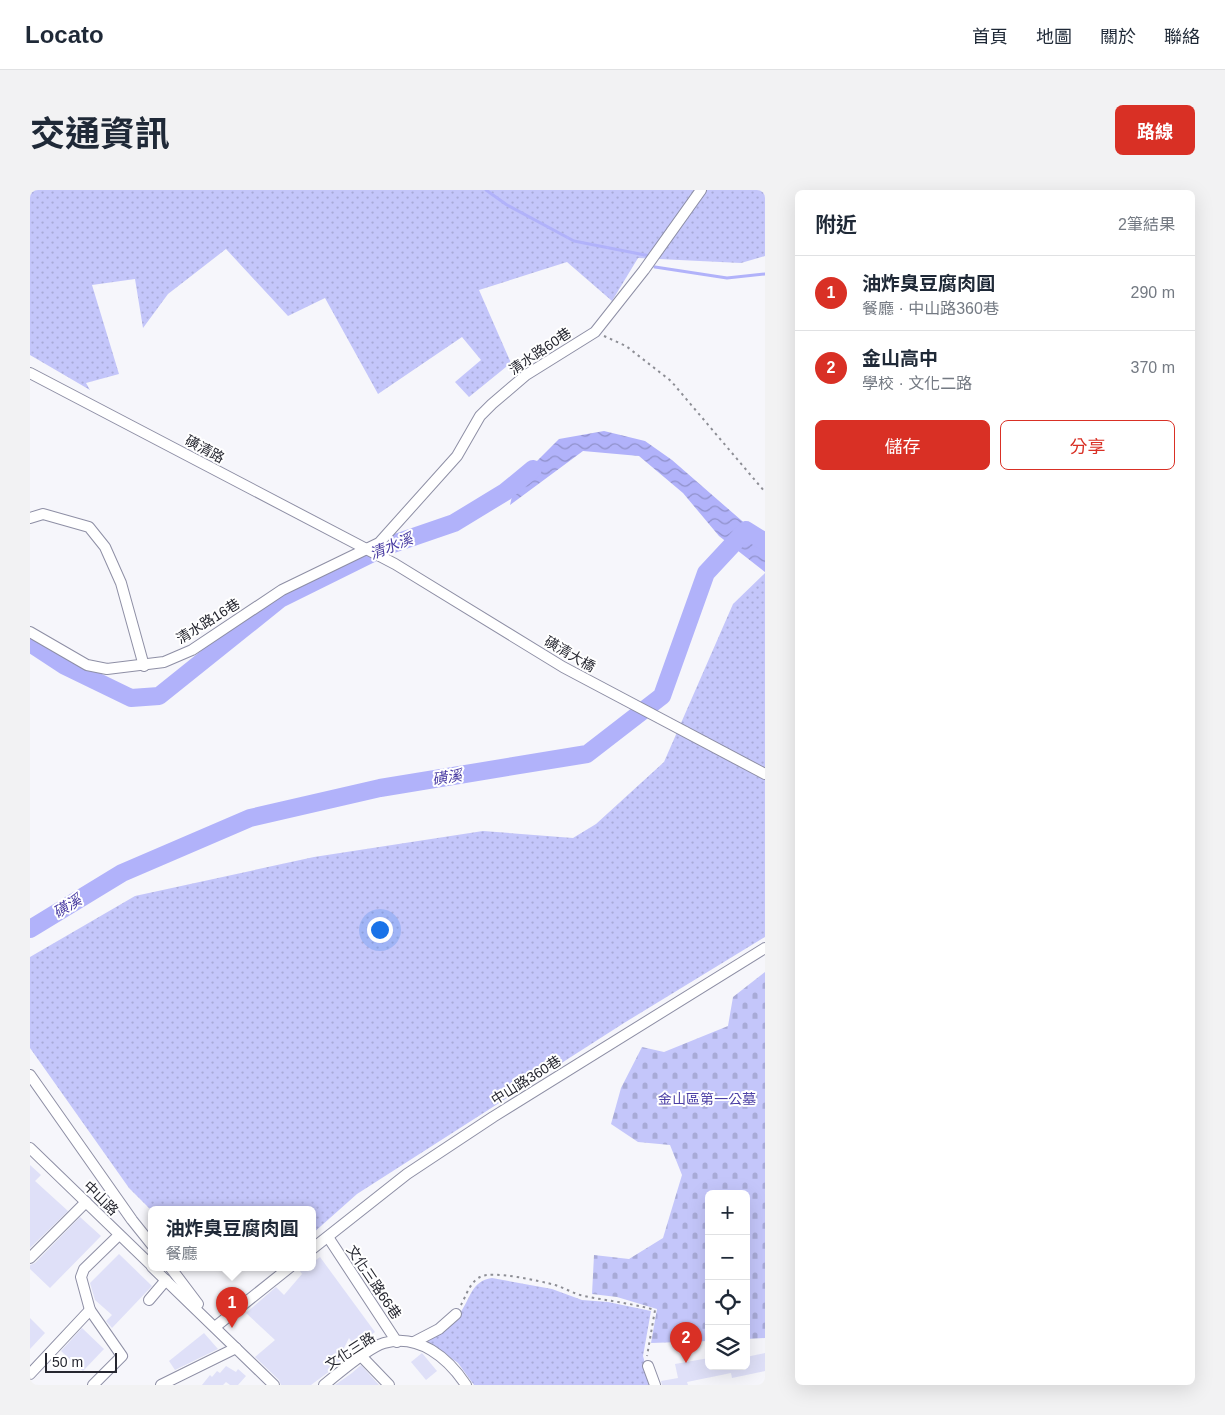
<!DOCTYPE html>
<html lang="zh-TW">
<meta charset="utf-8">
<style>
body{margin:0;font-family:Helvetica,"Noto Sans TC",sans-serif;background:#f2f2f3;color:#1f2937}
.controls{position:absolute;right:15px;bottom:15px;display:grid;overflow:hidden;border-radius:8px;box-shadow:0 5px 20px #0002}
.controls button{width:45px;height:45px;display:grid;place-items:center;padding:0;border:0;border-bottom:1px solid #e0e1e3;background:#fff;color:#1f2937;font:25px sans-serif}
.scale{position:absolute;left:15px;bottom:12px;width:72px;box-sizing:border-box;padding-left:5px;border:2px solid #262730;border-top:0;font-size:14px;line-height:18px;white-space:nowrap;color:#262730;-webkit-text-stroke:4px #fff;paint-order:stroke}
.you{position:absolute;left:349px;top:739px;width:18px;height:18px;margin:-12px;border:4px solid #fff;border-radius:50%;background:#1a73e8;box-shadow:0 0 0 8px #1a73e833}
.badge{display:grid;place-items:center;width:32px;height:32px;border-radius:50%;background:#d93025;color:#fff;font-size:16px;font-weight:700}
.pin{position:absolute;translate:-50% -41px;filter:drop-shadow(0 1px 2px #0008)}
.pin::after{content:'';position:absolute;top:26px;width:18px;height:15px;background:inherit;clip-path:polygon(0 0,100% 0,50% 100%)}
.popup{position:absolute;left:118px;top:1016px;width:168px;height:65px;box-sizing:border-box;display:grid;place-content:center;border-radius:8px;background:#fff;filter:drop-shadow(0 1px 4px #0005);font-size:16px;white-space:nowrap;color:#747a83}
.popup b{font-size:19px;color:#1f2937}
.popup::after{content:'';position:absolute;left:50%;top:100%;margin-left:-10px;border:10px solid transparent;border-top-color:#fff}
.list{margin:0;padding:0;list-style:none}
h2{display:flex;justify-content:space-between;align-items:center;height:65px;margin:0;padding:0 20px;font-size:21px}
h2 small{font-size:16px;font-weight:400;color:#747a83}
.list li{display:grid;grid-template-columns:32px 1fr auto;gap:15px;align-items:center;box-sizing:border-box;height:75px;padding:0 20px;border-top:1px solid #e0e1e3}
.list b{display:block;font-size:19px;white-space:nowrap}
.list p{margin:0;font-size:16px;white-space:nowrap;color:#747a83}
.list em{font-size:16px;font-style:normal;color:#747a83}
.actions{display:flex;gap:10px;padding:15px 20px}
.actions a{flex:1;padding:11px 0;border:1px solid #d93025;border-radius:8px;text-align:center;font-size:18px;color:#d93025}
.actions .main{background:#d93025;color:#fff}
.icon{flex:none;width:28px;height:28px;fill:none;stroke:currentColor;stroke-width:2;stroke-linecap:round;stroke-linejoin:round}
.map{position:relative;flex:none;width:735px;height:1195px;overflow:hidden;border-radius:8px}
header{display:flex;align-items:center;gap:30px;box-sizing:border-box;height:70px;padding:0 25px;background:#fff;border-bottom:1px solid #e0e1e3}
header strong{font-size:24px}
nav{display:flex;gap:28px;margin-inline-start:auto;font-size:18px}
.intro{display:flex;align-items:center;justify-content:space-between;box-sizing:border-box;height:120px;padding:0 30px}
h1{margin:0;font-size:35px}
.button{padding:12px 22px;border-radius:8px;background:#d93025;color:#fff;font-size:18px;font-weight:700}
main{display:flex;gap:30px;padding:0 30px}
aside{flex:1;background:#fff;border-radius:8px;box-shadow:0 5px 20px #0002}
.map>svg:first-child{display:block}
.grass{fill:url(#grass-dots)}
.cemetery{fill:url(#cemetery-stones)}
.water{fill:url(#water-waves)}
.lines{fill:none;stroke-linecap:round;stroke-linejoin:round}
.stream{stroke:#b1b2fa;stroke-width:3}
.river{stroke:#b1b2fa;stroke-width:18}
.building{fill:#dfe0f8}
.minor-casing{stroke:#8e8fa5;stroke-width:12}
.path{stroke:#8d8e95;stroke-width:2;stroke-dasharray:2.5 4;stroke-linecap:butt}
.minor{stroke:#fff;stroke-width:10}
.labels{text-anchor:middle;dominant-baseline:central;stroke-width:4;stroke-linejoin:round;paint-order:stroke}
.street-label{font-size:14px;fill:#262730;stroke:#fff}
.park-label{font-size:14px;fill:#4b3fa5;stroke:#fff}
.water-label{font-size:15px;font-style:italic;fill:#4a3da3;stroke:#fff}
</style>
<header>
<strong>Locato</strong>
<nav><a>首頁</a><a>地圖</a><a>關於</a><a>聯絡</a></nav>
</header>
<div class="intro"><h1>交通資訊</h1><a class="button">路線</a></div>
<main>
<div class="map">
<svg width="735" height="1195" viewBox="0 0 735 1195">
<defs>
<pattern id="grass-dots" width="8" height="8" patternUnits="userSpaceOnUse" patternTransform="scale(1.25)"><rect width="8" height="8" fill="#c4c6fa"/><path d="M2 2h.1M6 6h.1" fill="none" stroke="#a8aad7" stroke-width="1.8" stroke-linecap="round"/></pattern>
<pattern id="cemetery-stones" width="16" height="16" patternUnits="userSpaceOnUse" patternTransform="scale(1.25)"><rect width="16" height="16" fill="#c4c6fa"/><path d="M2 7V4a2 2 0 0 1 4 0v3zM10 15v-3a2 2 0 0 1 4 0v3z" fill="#a8aad7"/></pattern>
<pattern id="water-waves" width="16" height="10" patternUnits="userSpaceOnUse" patternTransform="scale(1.25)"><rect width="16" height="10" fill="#b1b2fa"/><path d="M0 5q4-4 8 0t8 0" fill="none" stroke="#9091cb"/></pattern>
</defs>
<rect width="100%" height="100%" fill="#f6f6fb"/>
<g class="grass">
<polygon points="0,0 735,0 735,66 711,73 608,68 582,111 537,72 449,100 481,173 439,207 425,192 451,170 432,147 348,204 295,108 258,126 196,59 138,104 113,138 105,89 62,95 89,184 56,193 60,200 0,165"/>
<polygon points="735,383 735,747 594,833 327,1004 282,1044 282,1019 122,1019 122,1021 99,998 0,858 0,767 105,706 284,667 453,641 543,648 566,634 634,572 703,414"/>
<path d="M462,1088L522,1099L552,1110L578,1112L621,1121L613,1166L621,1195H444L428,1173L396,1150C407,1142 422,1133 430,1123C441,1108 441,1091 462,1088Z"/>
</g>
<polygon class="cemetery" points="735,782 735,1148 716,1149 716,1004 679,1004 679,1151 621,1153 627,1119 587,1107 562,1104 564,1065 599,1069 633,1048 652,985 640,955 608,952 581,934 591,898 612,857 634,862 698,836 703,807"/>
<polygon class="water" points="574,241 615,251 642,270 719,337 735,342 735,382 689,346 653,303 609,266 553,261 480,315 485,293 529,249"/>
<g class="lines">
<g class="stream">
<polyline points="456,0 477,15 544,51 620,66"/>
<polyline points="625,77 697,88 735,84"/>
</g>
<g class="river">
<polyline points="0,453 35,476 101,508 129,506 250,409 357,356 424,333 475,302 503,279"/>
<polyline points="0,739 92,683 220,628 350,598 557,564 632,506 676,383 716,340 735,352"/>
</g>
</g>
<g class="building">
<polygon points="0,975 11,985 5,991 38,1021 0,1058"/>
<polygon points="50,1027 71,1046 20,1098 0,1079 0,1075 5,1073"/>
<polygon points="89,1064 122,1096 82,1138 76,1131 82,1125 65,1110 60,1093"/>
<polygon points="290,1067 345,1142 325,1156 319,1148 310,1166 312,1172 281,1195 251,1195 249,1190 225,1167 245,1150 216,1123 246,1097 254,1105 272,1084 270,1081 276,1077 282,1077 282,1073"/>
<polygon points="0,1128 15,1143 0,1159"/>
<polygon points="52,1138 74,1159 53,1181 31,1161"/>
<polygon points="174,1143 188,1159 145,1180 139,1171"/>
<polygon points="392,1163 407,1181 396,1190 381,1172"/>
<polygon points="735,1163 735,1181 702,1188 701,1183 657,1192 658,1195 632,1195 631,1191 648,1188 645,1174 679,1168 679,1176 716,1176 716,1167"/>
<polygon points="331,1175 349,1195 305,1195 322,1183"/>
<polygon points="196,1176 206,1182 208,1179 216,1186 208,1195 200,1195 196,1192 193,1195 172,1195 180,1185 182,1187 187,1181 190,1183"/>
</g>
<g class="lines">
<g class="minor-casing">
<g id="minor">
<polyline points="0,183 365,374 533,477 735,584"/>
<polyline points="0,328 13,324 59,337 75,357 91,393 114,476"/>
<polyline points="0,442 57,475 77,479 134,472 162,460 252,400 349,353 427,266 450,226 462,214 496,185 565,142 614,80 671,0"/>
<polyline points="0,885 102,1030 122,1055"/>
<polyline points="0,958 122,1076"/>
<polyline points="298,1047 367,1152"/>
<polyline points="282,1059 377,984 463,927 735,758"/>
<polyline points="0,1068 56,1012"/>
<polyline points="122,1077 244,1195"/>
<polyline points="140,1077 168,1114"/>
<polyline points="119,1110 136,1090"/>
<polyline points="185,1137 260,1077"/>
<polyline points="384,1152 409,1139 426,1124"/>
<polyline points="332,1167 359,1195"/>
<polyline points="618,1176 625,1195"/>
<polyline points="0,1184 60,1120"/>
<polyline points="63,1195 92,1166 60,1120 51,1087 54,1079 89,1045"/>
<polyline points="131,1195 206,1158"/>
<path d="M294,1195C308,1184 337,1158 354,1153C389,1143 418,1168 436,1195"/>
</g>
</g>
<g class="path">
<polyline points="574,146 596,156 641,191 735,302"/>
<path d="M431,1115C436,1106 440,1092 450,1087C461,1080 511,1091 525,1095C535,1098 544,1104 554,1106C578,1111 601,1113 625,1120L617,1166"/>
</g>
<use href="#minor" class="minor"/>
</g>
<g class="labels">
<g class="street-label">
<text transform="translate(510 161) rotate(-34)">清水路60巷</text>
<text transform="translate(175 259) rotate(28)">磺清路</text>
<text transform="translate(178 431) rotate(-32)">清水路16巷</text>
<text transform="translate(540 464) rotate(30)">磺清大橋</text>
<text transform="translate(496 890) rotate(-32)">中山路360巷</text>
<text transform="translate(71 1008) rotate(44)">中山路</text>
<text transform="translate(344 1092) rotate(56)">文化三路66巷</text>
<text transform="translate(320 1161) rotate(-33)">文化三路</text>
</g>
<g class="park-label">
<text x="677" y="909">金山區第一公墓</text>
</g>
<g class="water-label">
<text transform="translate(361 356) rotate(-22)">清水溪</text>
<text transform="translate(417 587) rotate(-9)">磺溪</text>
<text transform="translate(37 716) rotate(-32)">磺溪</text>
</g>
</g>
</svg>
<div class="controls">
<button>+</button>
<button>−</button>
<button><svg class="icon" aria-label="locate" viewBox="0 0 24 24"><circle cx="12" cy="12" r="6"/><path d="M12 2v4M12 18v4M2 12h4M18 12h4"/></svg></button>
<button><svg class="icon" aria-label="layers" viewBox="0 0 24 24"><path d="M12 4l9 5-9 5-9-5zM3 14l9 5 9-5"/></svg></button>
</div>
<div class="scale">50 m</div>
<div class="you"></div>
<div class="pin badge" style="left:202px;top:1138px">1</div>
<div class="popup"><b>油炸臭豆腐肉圓</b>餐廳</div>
<div class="pin badge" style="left:656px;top:1173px">2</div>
</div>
<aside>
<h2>附近<small>2筆結果</small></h2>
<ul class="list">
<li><span class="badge">1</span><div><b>油炸臭豆腐肉圓</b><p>餐廳 · 中山路360巷</p></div><em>290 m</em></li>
<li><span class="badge">2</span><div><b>金山高中</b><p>學校 · 文化二路</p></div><em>370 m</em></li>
</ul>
<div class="actions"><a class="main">儲存</a><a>分享</a></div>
</aside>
</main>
